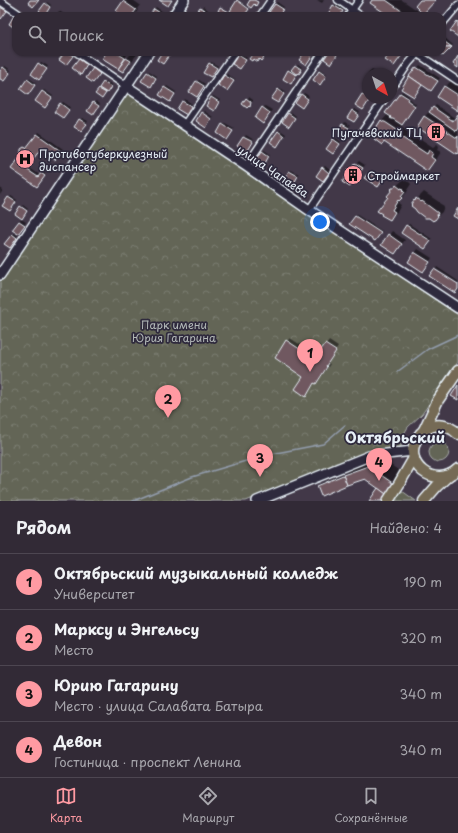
<!DOCTYPE html>
<html lang="ru">
<meta charset="utf-8">
<style>
body{margin:0;font-family:"Playpen Sans",sans-serif;background:#3d3642;color:#f1f3f6}
.compass{position:absolute;left:362px;top:68px;width:36px;height:36px;border-radius:50%;background:#322a36;box-shadow:0 1px 3px #0004;rotate:141deg}
.you{position:absolute;left:320px;top:222px;width:14px;height:14px;margin:-10px;border:3px solid #fff;border-radius:50%;background:#1a73e8;box-shadow:0 0 0 6px #1a73e833}
.badge{display:grid;place-items:center;width:26px;height:26px;border-radius:50%;background:#ff9aa2;color:#111;font-size:13px;font-weight:700}
.pin{position:absolute;translate:-50% -33px;filter:drop-shadow(0 1px 2px #0008)}
.pin::after{content:'';position:absolute;top:21px;width:14px;height:12px;background:inherit;clip-path:polygon(0 0,100% 0,50% 100%)}
.list{margin:0;padding:0;list-style:none}
h2{display:flex;justify-content:space-between;align-items:center;height:52px;margin:0;padding:0 16px;font-size:17px}
h2 small{font-size:13px;font-weight:400;color:#a8a7ad}
.list li{display:grid;grid-template-columns:26px 1fr auto;gap:12px;align-items:center;box-sizing:border-box;height:56px;padding:0 16px;border-top:1px solid #4d4651}
.list b{display:block;font-size:15px;white-space:nowrap}
.list p{margin:0;font-size:13px;white-space:nowrap;color:#a8a7ad}
.list em{font-size:13px;font-style:normal;color:#a8a7ad}
.icon{flex:none;width:22px;height:22px;fill:none;stroke:currentColor;stroke-width:2;stroke-linecap:round;stroke-linejoin:round}
.map{position:relative;flex:none;width:458px;height:501px;overflow:hidden}
.search{position:absolute;background:#322a36;box-shadow:0 1px 3px #0004;left:12px;right:12px;top:12px;height:44px;display:flex;align-items:center;gap:10px;box-sizing:border-box;padding:0 14px;border-radius:12px;color:#a8a7ad;font-size:15px}
.sheet{height:276px;background:#322a36}
nav{display:flex;justify-content:space-around;align-items:center;box-sizing:border-box;height:56px;border-top:1px solid #4d4651;background:#322a36;font-size:11px;color:#a8a7ad}
nav a{display:grid;justify-items:center;gap:2px}
nav .on{color:#ff9aa2}
.map>svg:first-child{display:block}
.grass{fill:#646557;stroke:#a6aba8}
.park{fill:url(#park-crowns);stroke:#a6aba8}
.shadow{fill:#0007}
.lines{fill:none;stroke-linecap:round;stroke-linejoin:round}
.stream{stroke:#939eaf;stroke-width:1.5}
.building{fill:#705961;stroke:#e8f1f8}
.street-casing{stroke:#e8f1f8;stroke-width:9}
.secondary-casing{stroke:#e8f1f8;stroke-width:12}
.primary-casing{stroke:#e8f1f8;stroke-width:13}
.street{stroke:#2f2a3d;stroke-width:6}
.secondary{stroke:#2f2a3d;stroke-width:9}
.primary{stroke:#756b55;stroke-width:10}
.labels{text-anchor:middle;dominant-baseline:central;stroke-width:3.5;stroke-linejoin:round;paint-order:stroke}
.poi-label{font-size:11px;fill:#e8f1f8;stroke:#2f2a3d;text-anchor:start}
.street-label{font-size:11px;fill:#e8f1f8;stroke:#2f2a3d}
.park-label{font-size:11px;fill:#b3b9b8;stroke:#2f2a3d}
.district-label{font-size:15px;font-weight:bold;fill:#e8f1f8;stroke:#2f2a3d}
</style>
<div class="map">
<svg width="458" height="501" viewBox="0 0 458 501">
<defs>
<pattern id="park-crowns" width="20" height="18" patternUnits="userSpaceOnUse"><rect width="20" height="18" fill="#646557"/><path d="M2 6a3 3 0 1 1 6 0M12 15a3 3 0 1 1 6 0" fill="none" stroke="#7a7c70"/></pattern>
</defs>
<rect width="100%" height="100%" fill="#423848"/>
<filter id="ink" filterUnits="userSpaceOnUse"><feTurbulence type="fractalNoise" baseFrequency=".025" numOctaves="2"/><feDisplacementMap in="SourceGraphic" scale="8" xChannelSelector="R" yChannelSelector="G"/><feConvolveMatrix kernelMatrix="1 2 1 2 8 2 1 2 1" color-interpolation-filters="sRGB"/></filter>
<g filter="url(#ink)">
<circle class="grass" cx="439" cy="452" r="10"/>
<g class="park">
<polygon points="125,92 458,315 458,362 422,414 408,427 401,439 401,448 356,457 246,501 0,501 0,281 41,220"/>
<polygon points="398,488 416,501 389,501"/>
</g>
<g class="shadow">
<polygon points="125,0 133,0 140,5 137,9 138,10 134,16 121,16 122,15 117,11"/>
<polygon points="238,0 249,8 244,16 239,16 231,10"/>
<polygon points="317,0 324,0 322,3"/>
<polygon points="374,0 402,0 426,16 390,16"/>
<polygon points="47,2 51,5 47,12 46,4"/>
<polygon points="277,2 284,7 278,16 275,4"/>
<polygon points="336,4 344,9 339,16 333,16 334,6"/>
<polygon points="2,5 8,9 3,16 0,17 0,7"/>
<polygon points="203,6 209,11 206,16 207,16 195,16"/>
<polygon points="156,7 163,12 160,16 150,16"/>
<polygon points="59,11 64,14 63,16 56,16"/>
<polygon points="445,38 453,45 443,55 440,52 442,52 442,41"/>
<polygon points="49,52 56,52 53,55"/>
<polygon points="66,52 73,52 74,53 68,62"/>
<polygon points="108,52 123,52 127,55 124,60 124,61 133,52 137,54 130,64 123,71 123,64 122,63 117,68"/>
<polygon points="256,52 261,52 265,55 263,57"/>
<polygon points="306,52 311,52 313,53 308,62"/>
<polygon points="330,52 336,52 338,53 333,60"/>
<polygon points="240,53 247,58 240,68 233,64"/>
<polygon points="81,58 88,63 82,71 79,60"/>
<polygon points="41,62 48,66 41,77 32,74"/>
<polygon points="211,62 218,66 213,74 210,64"/>
<polygon points="298,64 302,67 301,68 302,69 297,73 293,81 289,71 291,69 292,70"/>
<polygon points="420,65 440,78 434,87 431,90 423,84 417,93 402,88"/>
<polygon points="5,66 11,70 5,78 0,77 0,72"/>
<polygon points="95,67 101,72 95,80 93,69"/>
<polygon points="321,70 327,74 322,82 319,71"/>
<polygon points="372,70 378,74 368,74"/>
<polygon points="149,71 157,76 152,84 148,73"/>
<polygon points="227,74 235,79 229,88 225,76"/>
<polygon points="29,78 36,83 30,92 27,80"/>
<polygon points="199,80 205,84 198,94 197,82"/>
<polygon points="452,80 458,84 458,109 439,97 445,87"/>
<polygon points="106,81 112,85 109,89 104,96 96,94"/>
<polygon points="367,84 368,85 368,89 367,89 366,90 364,88"/>
<polygon points="167,86 176,92 171,99 165,88"/>
<polygon points="280,88 285,92 280,100 278,90"/>
<polygon points="44,90 53,96 47,104 42,91"/>
<polygon points="402,91 409,96 408,98 416,104 401,126 433,147 437,144 439,146 437,150 441,152 434,163 427,169 382,121 388,114 387,113"/>
<polygon points="304,93 309,96 303,105 296,103"/>
<polygon points="364,93 368,95 368,98 370,98 365,107 362,95"/>
<polygon points="213,96 220,100 215,107 211,98"/>
<polygon points="249,97 253,100 253,101 249,105 247,99"/>
<polygon points="185,99 192,104 188,111 179,108"/>
<polygon points="96,101 100,104 95,112 94,103"/>
<polygon points="63,102 70,107 65,115 61,104"/>
<polygon points="436,105 456,119 458,116 458,128 456,130 458,131 458,152 418,127 425,116 429,112 430,112"/>
<polygon points="265,106 272,110 265,121 263,108"/>
<polygon points="354,109 360,112 355,119 352,111"/>
<polygon points="204,111 213,117 212,118 203,112"/>
<polygon points="291,112 296,116 291,123 283,121"/>
<polygon points="82,118 88,121 83,128 76,126"/>
<polygon points="345,122 350,126 346,132 339,131"/>
<polygon points="225,123 234,128 227,139 218,133"/>
<polygon points="280,130 286,134 279,143 278,132"/>
<polygon points="39,132 63,149 57,157 42,146 27,166 41,176 44,172 46,173 39,184 13,168 23,154 24,147 26,146 29,146"/>
<polygon points="246,135 254,140 248,149 239,146"/>
<polygon points="336,138 341,142 335,150 334,140"/>
<polygon points="264,150 270,154 266,162 262,152"/>
<polygon points="359,161 365,165 353,182 356,164"/>
<polygon points="325,166 330,170 325,178 323,168"/>
<polygon points="291,170 299,174 294,181 289,171"/>
<polygon points="371,171 383,179 380,184 369,173"/>
<polygon points="404,179 408,182 409,182 411,184 407,190 408,190 407,192 398,203 401,205 397,212 390,218 387,199 394,188"/>
<polygon points="0,188 3,190 0,195"/>
<polygon points="424,192 439,202 439,203 444,206 442,212 433,220 415,201"/>
<polygon points="11,196 17,200 12,208 4,206"/>
<polygon points="23,205 28,209 27,210 22,206"/>
<polygon points="357,215 382,231 377,238 356,216"/>
<polygon points="21,219 26,222 20,231 14,230"/>
<polygon points="409,224 432,239 427,246 407,226"/>
<polygon points="392,231 405,240 395,253 382,244"/>
<polygon points="14,233 18,235 12,244 12,234"/>
<polygon points="418,249 432,258 423,271 409,262"/>
<polygon points="437,267 458,281 458,283 436,269"/>
<polygon points="290,338 318,356 329,341 338,347 328,363 330,364 319,380 316,383 315,382 308,392 305,377 276,357 287,341"/>
<polygon points="378,457 403,473 383,501 371,501 380,488 365,478 318,486 321,483 347,472 354,466"/>
</g>
<g class="lines">
<g class="stream">
<polyline points="397,372 428,349 458,335"/>
<polyline points="133,501 192,477 266,455 323,444 345,425"/>
</g>
</g>
<g class="building">
<polygon points="30,0 39,0 33,7 28,3"/>
<polygon points="159,0 172,0 168,6"/>
<polygon points="237,0 249,9 244,16 238,16 230,11"/>
<polygon points="250,0 254,0 258,2 256,6 254,4 251,8 247,5"/>
<polygon points="372,0 386,0 409,16 389,16 370,3"/>
<polygon points="420,0 436,0 423,14 415,6"/>
<polygon points="123,1 136,10 133,14 135,15 134,16 120,16 121,15 116,11"/>
<polygon points="45,3 50,7 45,15 39,11"/>
<polygon points="275,4 283,9 279,16 276,16 269,12"/>
<polygon points="333,5 343,11 340,16 331,16 328,14"/>
<polygon points="0,7 7,11 1,19 0,18"/>
<polygon points="200,7 208,13 206,16 194,16"/>
<polygon points="220,7 229,12 226,16 218,11"/>
<polygon points="154,9 162,14 160,16 149,16"/>
<polygon points="13,17 16,18 16,29 9,24"/>
<polygon points="457,21 458,22 458,37 450,31"/>
<polygon points="442,40 452,47 442,47"/>
<polygon points="442,47 452,47 443,56 438,52 442,52"/>
<polygon points="65,52 68,52 73,56 66,65 59,60"/>
<polygon points="107,52 115,52 125,58 118,69 102,59"/>
<polygon points="162,52 167,52 170,54 163,64 157,60"/>
<polygon points="254,52 257,52 264,57 261,61 259,59 257,62 253,59 252,61 249,59"/>
<polygon points="305,52 307,52 312,56 306,65 299,60"/>
<polygon points="329,52 332,52 337,55 331,64 324,59"/>
<polygon points="391,52 398,52 402,55 394,66 385,60"/>
<polygon points="238,55 246,60 240,69 232,64"/>
<polygon points="458,56 458,68 453,64"/>
<polygon points="126,58 131,61 123,72 118,69"/>
<polygon points="79,59 87,65 81,75 72,68"/>
<polygon points="38,63 47,69 39,80 31,74"/>
<polygon points="209,63 217,68 211,77 203,73"/>
<polygon points="295,65 301,69 300,71 301,71 299,74 298,73 297,75 291,70"/>
<polygon points="3,67 10,73 4,81 0,79 0,71"/>
<polygon points="416,67 438,81 431,91 409,76"/>
<polygon points="93,68 100,74 93,83 86,78"/>
<polygon points="288,70 296,75 291,84 283,79"/>
<polygon points="319,71 326,76 320,85 313,80"/>
<polygon points="147,72 156,78 151,87 141,81"/>
<polygon points="224,75 234,81 227,91 218,85"/>
<polygon points="409,76 422,85 414,97 401,89"/>
<polygon points="27,79 35,85 28,95 20,89"/>
<polygon points="196,81 204,86 197,97 189,92"/>
<polygon points="103,82 111,87 107,93 99,88"/>
<polygon points="444,86 458,95 458,111 437,97"/>
<polygon points="164,87 175,94 170,102 159,95"/>
<polygon points="99,89 106,93 102,99 95,94"/>
<polygon points="278,89 284,94 278,103 271,99"/>
<polygon points="42,91 52,98 45,108 35,101"/>
<polygon points="400,93 408,98 407,100 415,106 402,125 393,119 392,119 390,118 391,117 385,113"/>
<polygon points="301,94 308,99 302,108 295,103"/>
<polygon points="362,94 370,99 363,110 355,105"/>
<polygon points="211,97 219,102 214,111 206,106"/>
<polygon points="246,98 251,102 250,107 249,106 247,108 242,104"/>
<polygon points="182,101 191,106 187,115 177,109"/>
<polygon points="93,102 99,106 93,115 87,111"/>
<polygon points="60,103 69,110 63,118 54,112"/>
<polygon points="262,107 270,113 263,124 255,118"/>
<polygon points="433,107 453,121 458,114 458,128 456,131 429,112"/>
<polygon points="352,110 359,115 354,122 347,118"/>
<polygon points="201,112 211,119 206,128 196,121"/>
<polygon points="288,113 295,118 289,127 282,122"/>
<polygon points="424,116 457,138 458,136 458,153 457,154 417,127"/>
<polygon points="79,119 87,124 81,131 74,127"/>
<polygon points="381,120 382,121 384,122 385,122 397,130 395,133 427,154 429,150 433,153 431,157 435,160 427,171 384,142 382,145 374,139 376,136 372,134"/>
<polygon points="222,124 233,131 227,140 217,133"/>
<polygon points="342,124 349,128 344,135 338,131"/>
<polygon points="278,131 284,136 277,147 270,142"/>
<polygon points="37,134 62,152 55,160 52,158 54,155 42,147 26,169 38,177 41,173 45,176 37,187 11,169 22,154 21,152 21,149 24,147 26,148"/>
<polygon points="243,137 253,142 247,152 237,146"/>
<polygon points="333,139 340,144 333,154 326,149"/>
<polygon points="262,151 269,156 264,165 256,160"/>
<polygon points="355,163 363,168 350,187 342,182"/>
<polygon points="322,167 329,173 323,181 316,176"/>
<polygon points="289,171 298,176 293,185 284,179"/>
<polygon points="369,172 382,181 378,187 364,178"/>
<polygon points="396,185 401,189 401,188 404,189 403,190 405,192 401,197 402,198 399,201 398,200 392,210 395,212 390,220 381,215 382,214 377,211 388,197 387,196 392,190 391,189 392,188 394,188"/>
<polygon points="8,197 16,202 10,211 2,206"/>
<polygon points="416,198 421,202 422,201 438,213 437,215 438,216 435,220 434,220 433,221 429,218 425,218 417,212 415,209 411,206 412,205 411,204 414,200 415,201"/>
<polygon points="20,206 27,211 22,219 15,214"/>
<polygon points="458,208 458,219 453,216"/>
<polygon points="355,216 381,233 375,241 349,224"/>
<polygon points="19,221 25,225 18,234 12,230"/>
<polygon points="406,225 431,241 425,249 401,233"/>
<polygon points="12,234 17,238 10,248 4,244"/>
<polygon points="388,234 402,244 395,254 381,245"/>
<polygon points="414,252 430,262 423,272 408,262"/>
<polygon points="434,269 458,284 458,289 455,293 429,276"/>
<polygon points="286,340 315,359 325,344 336,351 326,366 327,367 316,384 314,383 306,397 295,389 303,377 275,358"/>
<polygon points="458,385 458,400 451,396"/>
<polygon points="368,466 394,484 386,494 365,479 347,485 343,475"/>
<polygon points="343,475 347,485 321,496 317,486"/>
<polygon points="378,488 386,494 381,501 369,501"/>
</g>
<g class="lines">
<g class="street-casing">
<g id="street">
<polyline points="338,0 361,16"/>
<polyline points="0,1 22,16"/>
<polyline points="260,16 271,0"/>
<polyline points="348,16 359,0"/>
<polyline points="442,24 458,5"/>
<polyline points="76,52 126,86"/>
<polyline points="415,52 458,81"/>
<polyline points="392,88 409,63 419,52"/>
<polyline points="184,125 235,52"/>
<polyline points="246,166 323,52"/>
<polyline points="309,210 385,98"/>
</g>
</g>
<g class="secondary-casing">
<g id="secondary">
<polyline points="173,16 184,0"/>
<polyline points="126,86 246,166 309,210 458,308"/>
<polyline points="0,275 149,52"/>
<polyline points="257,501 369,456 413,451"/>
</g>
</g>
<g class="primary-casing">
<g id="primary">
<polyline points="424,430 438,400 458,371"/>
<path d="M458,434C451,427 442,424 433,426C427,428 421,432 418,437C400,463 435,491 458,469"/>
<polyline points="388,501 399,484 414,458"/>
<polyline points="424,501 437,486 449,475"/>
</g>
</g>
<use href="#street" class="street"/>
<use href="#secondary" class="secondary"/>
<use href="#primary" class="primary"/>
</g>
</g>
<defs>
<g id="building-disc" transform="scale(1)"><circle r="9.5" fill="#ff9aa2" stroke="#2f2a3d"/><path d="M-4-6H4V6H1V3H-1V6H-4ZM-2.5-4.3h1.7v1.8h-1.7ZM.8-4.3h1.7v1.8H.8ZM-2.5-1h1.7V.8h-1.7ZM.8-1h1.7V.8H.8Z" fill="#111"/></g>
<g id="hospital-disc" transform="scale(1)"><circle r="9.5" fill="#ff9aa2" stroke="#2f2a3d"/><path d="M-5-5h3v3.5h4V-5h3V5h-3V1.5h-4V5h-3Z" fill="#111"/></g>
</defs>
<g fill-rule="evenodd">
<use href="#building-disc" x="436" y="132"/>
<use href="#hospital-disc" x="25" y="159"/>
<use href="#building-disc" x="353" y="175"/>
</g>
<g class="labels">
<g class="poi-label">
<text x="422" y="132" text-anchor="end">Пугачевский ТЦ</text>
<text x="39" y="153">Противотуберкулезный<tspan x="39" dy="13">диспансер</tspan></text>
<text x="367" y="175">Строймаркет</text>
</g>
<g class="street-label">
<text transform="translate(273 171) rotate(34)">улица Чапаева</text>
</g>
<g class="park-label">
<text x="174" y="324">Парк имени<tspan x="174" dy="13">Юрия Гагарина</tspan></text>
</g>
<g class="district-label">
<text x="395" y="436">Октябрьский</text>
</g>
</g>
</svg>
<svg class="compass" viewBox="-18 -18 36 36"><path d="M0-13l5 13h-10z" fill="#e53935"/><path d="M0 13l5-13h-10z" fill="#a8a7ad"/></svg>
<div class="you"></div>
<div class="pin badge" style="left:310px;top:372px">1</div>
<div class="pin badge" style="left:168px;top:418px">2</div>
<div class="pin badge" style="left:260px;top:477px">3</div>
<div class="pin badge" style="left:379px;top:481px">4</div>
<div class="search"><svg class="icon" aria-label="search" viewBox="0 0 24 24"><circle cx="10" cy="10" r="6"/><path d="M15 15l6 6"/></svg>Поиск</div>
</div>
<section class="sheet">
<h2>Рядом<small>Найдено: 4</small></h2>
<ul class="list">
<li><span class="badge">1</span><div><b>Октябрьский музыкальный колледж</b><p>Университет</p></div><em>190 m</em></li>
<li><span class="badge">2</span><div><b>Марксу и Энгельсу</b><p>Место</p></div><em>320 m</em></li>
<li><span class="badge">3</span><div><b>Юрию Гагарину</b><p>Место · улица Салавата Батыра</p></div><em>340 m</em></li>
<li><span class="badge">4</span><div><b>Девон</b><p>Гостиница · проспект Ленина</p></div><em>340 m</em></li>
</ul>
</section>
<nav>
<a class="on"><svg class="icon" aria-label="map" viewBox="0 0 24 24"><path d="M3 6l6-2 6 2 6-2v14l-6 2-6-2-6 2zM9 4v14M15 6v14"/></svg>Карта</a>
<a><svg class="icon" aria-label="directions" viewBox="0 0 24 24"><path d="M12 3l9 9-9 9-9-9zM9 14v-3h6M13 9l2 2-2 2"/></svg>Маршрут</a>
<a><svg class="icon" aria-label="saved" viewBox="0 0 24 24"><path d="M7 4h10v16l-5-4-5 4z"/></svg>Сохранённые</a>
</nav>
